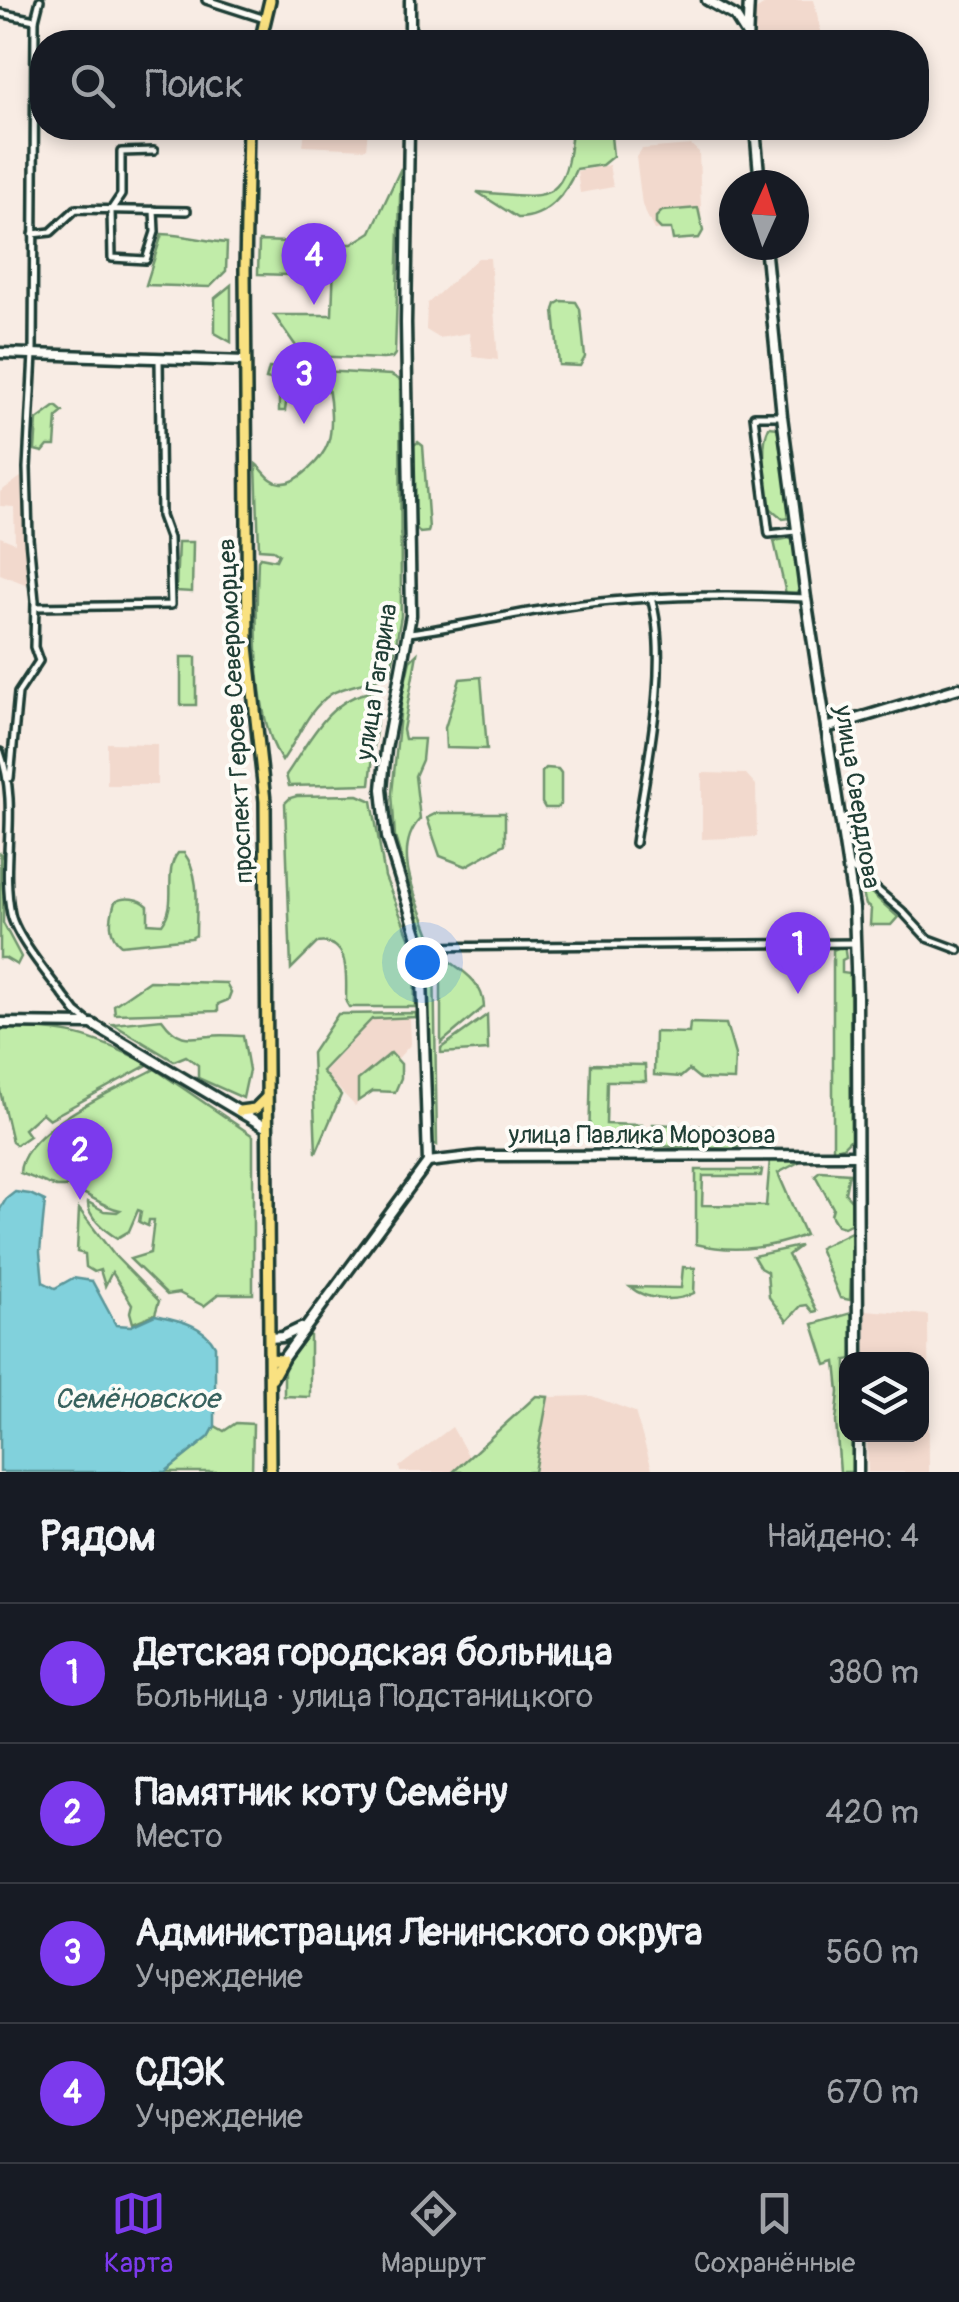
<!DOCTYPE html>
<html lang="ru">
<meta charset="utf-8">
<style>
body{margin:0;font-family:Pangolin,sans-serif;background:#242831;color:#f1f3f6}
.controls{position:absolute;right:30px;bottom:30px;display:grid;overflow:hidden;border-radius:20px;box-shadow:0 5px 15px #0003}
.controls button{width:90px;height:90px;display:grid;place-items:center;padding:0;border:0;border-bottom:2px solid #363941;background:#171b24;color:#f1f3f6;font:50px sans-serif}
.compass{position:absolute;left:719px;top:170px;width:90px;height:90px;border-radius:50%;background:#171b24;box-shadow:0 5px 15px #0003;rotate:3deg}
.you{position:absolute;left:422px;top:962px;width:35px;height:35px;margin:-25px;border:8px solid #fff;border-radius:50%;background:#1a73e8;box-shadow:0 0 0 15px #1a73e833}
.badge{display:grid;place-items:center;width:65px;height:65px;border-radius:50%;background:#7c3aed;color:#fff;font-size:32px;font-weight:700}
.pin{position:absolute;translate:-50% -82px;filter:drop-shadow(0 2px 5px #0008)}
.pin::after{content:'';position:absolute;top:52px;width:35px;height:30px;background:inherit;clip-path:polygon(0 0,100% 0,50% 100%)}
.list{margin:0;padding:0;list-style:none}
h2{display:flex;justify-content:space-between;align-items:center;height:130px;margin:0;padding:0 40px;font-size:42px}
h2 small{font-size:32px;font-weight:400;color:#9ea1a6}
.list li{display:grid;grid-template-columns:65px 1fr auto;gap:30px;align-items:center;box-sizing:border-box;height:140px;padding:0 40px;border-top:2px solid #363941}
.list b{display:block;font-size:38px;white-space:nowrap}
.list p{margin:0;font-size:32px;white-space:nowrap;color:#9ea1a6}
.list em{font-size:32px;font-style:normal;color:#9ea1a6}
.icon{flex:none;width:55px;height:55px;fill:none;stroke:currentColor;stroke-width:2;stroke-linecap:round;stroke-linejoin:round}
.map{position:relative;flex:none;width:959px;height:1472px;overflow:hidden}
.search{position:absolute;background:#171b24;box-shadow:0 5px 15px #0003;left:30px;right:30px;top:30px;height:110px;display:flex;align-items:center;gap:25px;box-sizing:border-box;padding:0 35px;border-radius:40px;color:#9ea1a6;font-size:38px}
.sheet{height:690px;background:#171b24}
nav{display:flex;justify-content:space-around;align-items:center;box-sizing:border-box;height:140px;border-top:2px solid #363941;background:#171b24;font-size:28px;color:#9ea1a6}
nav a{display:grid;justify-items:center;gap:5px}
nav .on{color:#7c3aed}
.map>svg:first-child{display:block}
.built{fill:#f2d9cd}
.green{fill:#c1eca9;stroke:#70946e;stroke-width:2.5}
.water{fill:#81d1dc;stroke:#5a9699;stroke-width:2.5}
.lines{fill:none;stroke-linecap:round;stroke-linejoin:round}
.minor-casing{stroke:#1f3d34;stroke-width:12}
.tertiary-casing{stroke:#1f3d34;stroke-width:15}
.primary-casing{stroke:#1f3d34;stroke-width:16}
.minor{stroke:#fdfcf7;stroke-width:5}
.tertiary{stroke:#fdfcf7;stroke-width:8}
.primary{stroke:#f9e181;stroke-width:9}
.labels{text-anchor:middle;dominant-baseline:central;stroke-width:8;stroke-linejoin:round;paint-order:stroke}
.street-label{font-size:25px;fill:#1f3d34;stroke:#fdfcf7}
.water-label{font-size:28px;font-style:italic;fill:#38625e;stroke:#fdfcf7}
</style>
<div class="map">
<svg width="959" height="1472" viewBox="0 0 959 1472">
<rect width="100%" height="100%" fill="#f8ece4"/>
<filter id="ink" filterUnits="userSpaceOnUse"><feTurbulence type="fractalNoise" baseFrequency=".01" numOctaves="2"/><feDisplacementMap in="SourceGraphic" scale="20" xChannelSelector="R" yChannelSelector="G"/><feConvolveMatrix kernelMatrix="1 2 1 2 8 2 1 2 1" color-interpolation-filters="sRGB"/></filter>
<g filter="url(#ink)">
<g class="built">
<polygon points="771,0 814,0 823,42 751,42 751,13"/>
<polygon points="305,128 368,128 366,149 303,146"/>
<polygon points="691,145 699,152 702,236 673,240 671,229 654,230 642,205 636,157 642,149"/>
<polygon points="609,165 613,187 580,193 577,171"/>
<polygon points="478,258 490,258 498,360 473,357 469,333 439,338 426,330 427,304"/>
<polygon points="25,474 25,551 31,572 30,586 0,574 0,537 15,543 14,507 0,506 0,492"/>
<polygon points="107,743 157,744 157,785 107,785"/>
<polygon points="702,773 746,774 756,785 757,837 702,839"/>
<polygon points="410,1018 411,1044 355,1106 323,1072 372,1020"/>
<polygon points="865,1310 928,1315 929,1472 868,1472 867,1435 922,1434 922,1360 866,1359"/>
<polygon points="592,1396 635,1412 653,1472 534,1472 548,1397"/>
<polygon points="452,1427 469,1457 453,1472 400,1472 399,1467"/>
</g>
<g class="green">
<path d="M572,128H617L611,136L613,156L602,165L576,169C566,194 547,218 518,218L477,192C546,197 566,209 572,128Z"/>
<polygon points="401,168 395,354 392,358 383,359 311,356 298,349 274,315 332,315 334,262 291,259 289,275 258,274 259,241 352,244 371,232"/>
<polygon points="698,208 703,231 699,238 673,240 671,229 661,229 656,224 656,217 662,211"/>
<path d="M162,234C187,235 204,241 227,243L226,271L210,287L146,285Z"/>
<polygon points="231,285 231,342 215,333 215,298"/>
<polygon points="561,301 576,302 580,309 585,357 580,366 559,365 554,310 556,304"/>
<path d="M269,368L391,375L400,380L401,616L391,671C381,682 347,684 331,694C307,710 298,739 282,761C251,713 256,618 258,560L260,557L276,560L279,554L273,550L259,549L256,464C264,470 269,482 281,483C297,485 323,458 328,443C333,428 331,403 328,387L323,383L289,381L285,411H279V393L271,380L266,379Z"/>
<polygon points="56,406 63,412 57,417 55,446 48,446 43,452 35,450 37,420"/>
<path d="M769,427L778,428L791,518L783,519L769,507C767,484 759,446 769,427Z"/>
<polygon points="418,442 423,446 429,529 428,532 420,533 414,525 414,445"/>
<polygon points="790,538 796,543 803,587 800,595 786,594 774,541"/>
<polygon points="178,542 193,542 192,592 176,591"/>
<path d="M417,654L403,730L405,739H424L422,760L415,776L420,819C390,852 419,902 431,938L426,939L395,837L392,793L402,695L410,661Z"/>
<rect x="181" y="657" width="15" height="48"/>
<polygon points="481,677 487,749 446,748 445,728 460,679"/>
<path d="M371,692L377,697L378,709L370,784L289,786L286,775C308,744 328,698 371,692Z"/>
<polygon points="546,768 558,769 561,773 561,804 557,808 545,808 542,803 542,772"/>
<path d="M358,795L372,801L385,877L414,949L415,1007H349L346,1002C346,978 351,938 317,943L291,969L285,803L290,798L297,796Z"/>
<polygon points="437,813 505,813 505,844 466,866 440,856 427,818"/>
<polygon points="0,852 4,860 3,923 21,957 17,965 5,958 0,958"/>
<path d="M178,853H184C201,875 196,908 196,935L191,938L121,945C107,934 110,918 115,902C124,896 140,898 148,906V923L162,924C179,902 162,873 178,853Z"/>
<polygon points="862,890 868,890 898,917 891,925 870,925 871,909 866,905"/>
<polygon points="844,945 846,958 842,960 842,973 850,974 851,1139 843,1147 833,1150 833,950"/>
<path d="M441,955C460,970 483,980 484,1007L441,1043Z"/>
<polygon points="427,958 434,958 437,1145 429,1141"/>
<polygon points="149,981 226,983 231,992 228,1000 218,1004 218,1011 115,1014 114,1005"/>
<polygon points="416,1013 416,1017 372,1019 322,1071 341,1095 316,1153 312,1053 338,1014"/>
<polygon points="487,1015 488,1050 441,1053 441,1048"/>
<path d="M162,1019C177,1040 186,1039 210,1036C221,1034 233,1036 243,1036L249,1070L243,1098L198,1078V1065L186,1056L174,1061L113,1024Z"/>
<polygon points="690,1023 726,1024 735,1055 734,1080 700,1079 689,1070 681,1077 654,1075 655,1032 689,1033"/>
<path d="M0,1028C68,1029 88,1034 149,1064L49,1119L42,1113L24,1129L29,1136L16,1145L12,1142L0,1091Z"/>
<polygon points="391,1053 401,1064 401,1078 395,1092 373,1091 358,1101 358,1080"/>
<polygon points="591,1064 645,1065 646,1081 607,1081 606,1124 642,1125 641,1145 589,1144"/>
<path d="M155,1069L253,1136V1294H219L204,1306L179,1293L167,1295L130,1259L150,1253L154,1220H149L148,1226L139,1222L141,1211L138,1210L129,1231L117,1238C105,1231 87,1216 88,1202L104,1211L117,1212L120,1210C100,1206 89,1193 70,1188L67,1182L66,1187H56L20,1173C21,1129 120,1088 155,1069Z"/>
<polygon points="653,1124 738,1128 738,1149 652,1146"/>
<path d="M770,1159H798L799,1162L778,1173L805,1235C769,1249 733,1253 696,1244V1170H762L761,1176H703L702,1205L766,1206Z"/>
<polygon points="820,1171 849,1173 845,1193 852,1201 852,1223 844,1227 837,1225 831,1215 833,1208 815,1175"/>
<polygon points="79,1209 114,1255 159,1301 155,1314 133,1323 130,1312 132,1304 112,1272 105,1286 100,1270 94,1272 86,1267 85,1254 77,1252"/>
<polygon points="853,1231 850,1300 840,1298 819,1248"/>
<polygon points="800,1246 788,1255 817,1311 813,1312 807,1305 801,1306 787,1321 769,1297 767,1272 760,1268 753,1256"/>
<path d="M683,1267L695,1268L694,1293C675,1303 646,1300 630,1287L681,1288Z"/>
<polygon points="852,1313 853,1359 846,1360 846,1434 854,1435 854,1472 840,1472 836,1422 839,1392 836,1362 826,1365 813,1324"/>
<polygon points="310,1332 310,1397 284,1396 284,1361"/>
<polygon points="536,1396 548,1397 534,1472 453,1472"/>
<polygon points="236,1423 253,1424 252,1472 165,1472 209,1437 215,1426 224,1431"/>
</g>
<path class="water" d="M15,1192L30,1194L45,1201L40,1252L43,1282L55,1288L73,1278L92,1281L116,1325L131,1326L155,1315C177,1320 204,1324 215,1346V1426L209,1437L165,1472H0V1209L6,1199Z"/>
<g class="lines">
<g class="minor-casing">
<g id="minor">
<polyline points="206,0 265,19"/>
<polyline points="0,13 35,20 40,0"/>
<polyline points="154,151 121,152 121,195 111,210 112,258 146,260 155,232 154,210"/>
<polyline points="33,234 51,232 76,209 187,211"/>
<polyline points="782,416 754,416 769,534 796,531"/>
<polyline points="35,607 171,605 169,538 161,516 159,358"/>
<path d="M409,633C457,627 505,615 553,608C637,595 722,594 806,598"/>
<path d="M0,752C20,807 0,860 11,914C16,939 59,989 76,1012L90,1023"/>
<polyline points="10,778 18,693 39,661 34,647 35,601 29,538 27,468 33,354 35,20"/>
<path d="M635,843C645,775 671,663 651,598"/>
<polyline points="849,866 902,911 927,938 959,950"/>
<polyline points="421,947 856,943"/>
</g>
</g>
<g class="tertiary-casing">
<g id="tertiary">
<polyline points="707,0 735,16 747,35"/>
<polyline points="410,42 410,0"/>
<polyline points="747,42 749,0"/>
<polyline points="755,128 760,185"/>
<polyline points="765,245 782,416 806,598 854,908 857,996 858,1360"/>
<polyline points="0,353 246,361"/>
<polyline points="826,728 959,688"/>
<polyline points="0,1023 92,1024 267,1128"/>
<polyline points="428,1162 479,1156 857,1155"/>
<polyline points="270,1338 282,1337 301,1328"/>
<polyline points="282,1360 428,1162 421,947 387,837 382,789 386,749 411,615 406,323 409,128"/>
<polyline points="858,1472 858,1434"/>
</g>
</g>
<g class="primary-casing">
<g id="primary">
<polyline points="260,42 270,0"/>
<polyline points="248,128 245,270 248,646 265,801 270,1472"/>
<polyline points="240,1111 255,1109 266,1098"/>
<polyline points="271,1359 282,1360 272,1378"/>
</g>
</g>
<use href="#minor" class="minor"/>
<use href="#tertiary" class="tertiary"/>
<use href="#primary" class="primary"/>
</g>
</g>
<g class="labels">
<g class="street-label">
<text transform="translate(377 682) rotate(-81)">улица Гагарина</text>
<text transform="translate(236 711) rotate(-93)">проспект Героев Североморцев</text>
<text transform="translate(857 797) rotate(81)">улица Свердлова</text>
<text x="642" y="1135">улица Павлика Морозова</text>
</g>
<g class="water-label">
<text x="137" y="1399">Семёновское</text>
</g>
</g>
</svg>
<div class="controls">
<button><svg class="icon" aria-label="layers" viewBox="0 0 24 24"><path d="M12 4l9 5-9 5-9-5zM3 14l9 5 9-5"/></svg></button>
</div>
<svg class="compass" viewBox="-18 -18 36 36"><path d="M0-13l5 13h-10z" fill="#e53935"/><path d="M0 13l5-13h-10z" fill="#9ea1a6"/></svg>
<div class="you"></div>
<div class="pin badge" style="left:798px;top:994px">1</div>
<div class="pin badge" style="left:80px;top:1200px">2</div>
<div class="pin badge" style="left:304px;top:424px">3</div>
<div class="pin badge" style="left:314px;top:305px">4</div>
<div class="search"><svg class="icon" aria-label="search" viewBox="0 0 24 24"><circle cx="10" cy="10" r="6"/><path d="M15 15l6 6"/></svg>Поиск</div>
</div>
<section class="sheet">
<h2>Рядом<small>Найдено: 4</small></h2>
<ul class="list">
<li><span class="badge">1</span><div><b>Детская городская больница</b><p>Больница · улица Подстаницкого</p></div><em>380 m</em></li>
<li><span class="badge">2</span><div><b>Памятник коту Семёну</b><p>Место</p></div><em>420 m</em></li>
<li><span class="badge">3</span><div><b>Администрация Ленинского округа</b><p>Учреждение</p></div><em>560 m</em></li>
<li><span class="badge">4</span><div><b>СДЭК</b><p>Учреждение</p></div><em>670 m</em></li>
</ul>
</section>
<nav>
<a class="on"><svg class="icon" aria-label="map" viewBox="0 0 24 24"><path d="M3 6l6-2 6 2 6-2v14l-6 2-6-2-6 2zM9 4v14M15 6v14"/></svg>Карта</a>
<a><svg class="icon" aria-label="directions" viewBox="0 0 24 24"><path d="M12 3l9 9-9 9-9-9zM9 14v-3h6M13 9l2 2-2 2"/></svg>Маршрут</a>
<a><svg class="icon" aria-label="saved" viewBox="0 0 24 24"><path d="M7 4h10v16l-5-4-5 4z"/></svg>Сохранённые</a>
</nav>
